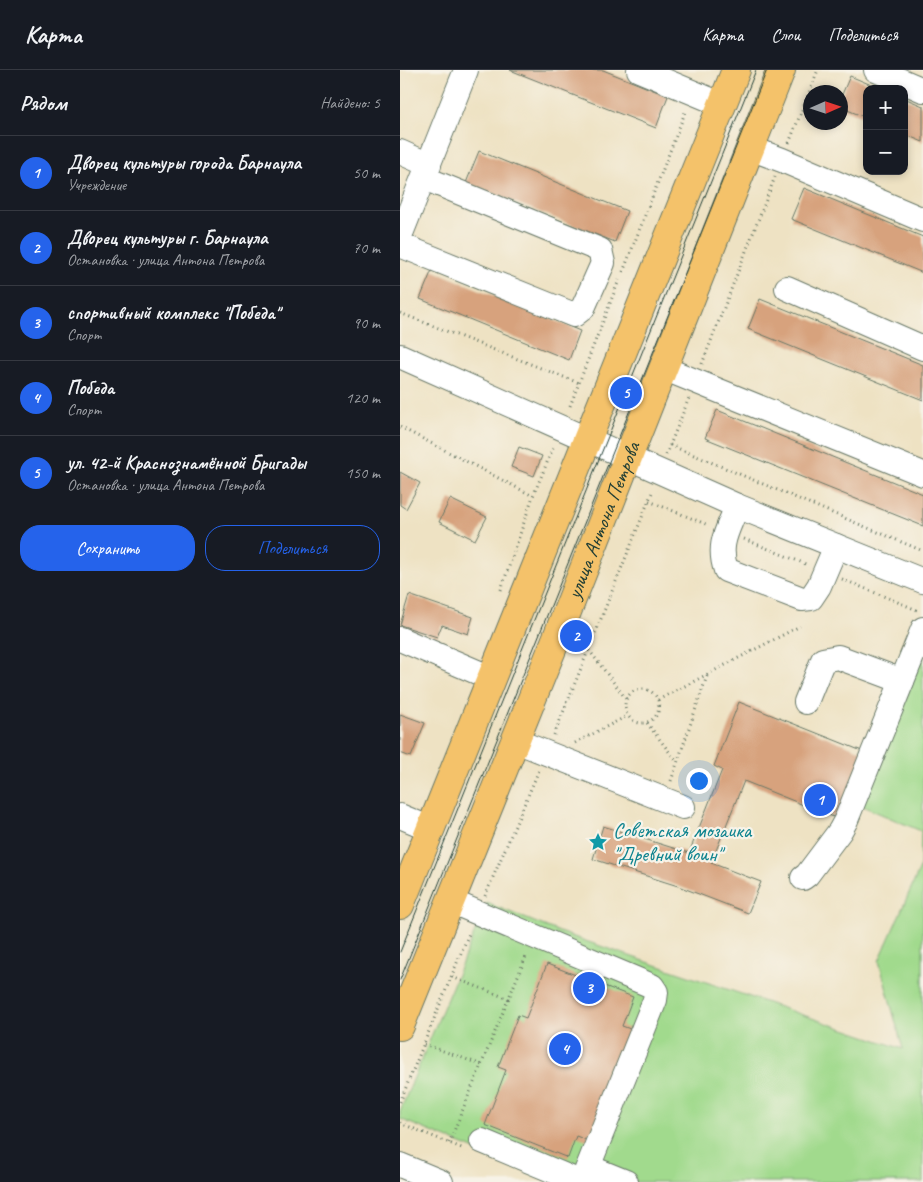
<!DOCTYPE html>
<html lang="ru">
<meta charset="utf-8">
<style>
body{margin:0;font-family:Caveat,sans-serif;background:#20242c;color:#f1f3f6}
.controls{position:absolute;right:15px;top:15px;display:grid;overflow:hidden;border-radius:10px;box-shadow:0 2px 8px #0003}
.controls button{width:45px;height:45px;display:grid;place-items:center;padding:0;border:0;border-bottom:1px solid #363941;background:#171b24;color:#f1f3f6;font:25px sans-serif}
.compass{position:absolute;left:403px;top:15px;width:45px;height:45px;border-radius:50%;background:#171b24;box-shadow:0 2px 8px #0003;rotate:87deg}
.you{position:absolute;left:298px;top:710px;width:18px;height:18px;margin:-12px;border:4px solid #fff;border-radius:50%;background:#1a73e8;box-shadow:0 0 0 8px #1a73e833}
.badge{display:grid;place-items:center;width:32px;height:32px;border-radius:50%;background:#2563eb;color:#fff;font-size:16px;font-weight:700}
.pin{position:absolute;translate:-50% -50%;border:2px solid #fff;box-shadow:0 1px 5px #0006}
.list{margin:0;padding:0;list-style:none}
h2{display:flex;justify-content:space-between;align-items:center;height:65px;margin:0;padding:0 20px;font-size:21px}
h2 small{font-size:16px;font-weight:400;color:#9ea1a6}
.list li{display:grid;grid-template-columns:32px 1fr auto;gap:15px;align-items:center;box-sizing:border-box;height:75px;padding:0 20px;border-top:1px solid #363941}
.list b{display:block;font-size:19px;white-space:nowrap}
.list p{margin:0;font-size:16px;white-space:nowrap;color:#9ea1a6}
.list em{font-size:16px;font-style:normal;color:#9ea1a6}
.actions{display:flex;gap:10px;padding:15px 20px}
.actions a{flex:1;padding:11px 0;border:1px solid #2563eb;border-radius:20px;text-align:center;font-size:18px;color:#2563eb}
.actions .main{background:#2563eb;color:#fff}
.map{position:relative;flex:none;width:523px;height:1112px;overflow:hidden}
header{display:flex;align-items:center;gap:30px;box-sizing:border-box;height:70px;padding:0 25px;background:#171b24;border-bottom:1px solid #363941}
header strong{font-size:24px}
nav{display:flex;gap:28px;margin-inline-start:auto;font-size:18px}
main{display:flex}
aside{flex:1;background:#171b24}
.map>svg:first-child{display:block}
.green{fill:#a1da8d;stroke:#608c60}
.building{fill:#d7a27d}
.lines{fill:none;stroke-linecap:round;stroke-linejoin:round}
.minor-casing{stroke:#677766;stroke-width:26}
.major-casing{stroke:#677766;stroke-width:30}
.path{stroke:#677766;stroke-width:3;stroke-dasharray:1 4;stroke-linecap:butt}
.minor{stroke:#fff;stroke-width:24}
.major{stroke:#f4c26a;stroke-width:28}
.tram{stroke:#1f3d34;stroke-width:1}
.labels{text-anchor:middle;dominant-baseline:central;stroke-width:4.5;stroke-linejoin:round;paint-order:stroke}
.street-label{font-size:21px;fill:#1f3d34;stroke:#f7f3e8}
.culture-label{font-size:21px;fill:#0d838f;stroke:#f7f3e8;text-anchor:start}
</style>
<header>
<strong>Карта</strong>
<nav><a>Карта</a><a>Слои</a><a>Поделиться</a></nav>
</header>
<main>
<aside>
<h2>Рядом<small>Найдено: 5</small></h2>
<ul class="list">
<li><span class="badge">1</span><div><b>Дворец культуры города Барнаула</b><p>Учреждение</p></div><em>50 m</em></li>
<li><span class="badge">2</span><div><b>Дворец культуры г. Барнаула</b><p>Остановка · улица Антона Петрова</p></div><em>70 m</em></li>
<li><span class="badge">3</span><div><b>спортивный комплекс &quot;Победа&quot;</b><p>Спорт</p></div><em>90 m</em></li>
<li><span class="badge">4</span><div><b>Победа</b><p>Спорт</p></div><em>120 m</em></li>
<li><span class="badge">5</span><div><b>ул. 42-й Краснознамённой Бригады</b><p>Остановка · улица Антона Петрова</p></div><em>150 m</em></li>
</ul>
<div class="actions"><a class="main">Сохранить</a><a>Поделиться</a></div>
</aside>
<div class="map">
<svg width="523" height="1112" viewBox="0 0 523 1112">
<rect width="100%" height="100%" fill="#f7f3e8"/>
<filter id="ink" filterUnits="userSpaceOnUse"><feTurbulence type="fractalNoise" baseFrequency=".02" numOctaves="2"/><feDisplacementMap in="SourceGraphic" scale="10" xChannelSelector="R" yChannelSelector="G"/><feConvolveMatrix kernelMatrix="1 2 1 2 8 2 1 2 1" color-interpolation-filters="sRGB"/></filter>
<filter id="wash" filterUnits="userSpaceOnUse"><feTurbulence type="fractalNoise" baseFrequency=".0096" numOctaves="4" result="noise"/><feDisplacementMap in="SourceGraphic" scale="20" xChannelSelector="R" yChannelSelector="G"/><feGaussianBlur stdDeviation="1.12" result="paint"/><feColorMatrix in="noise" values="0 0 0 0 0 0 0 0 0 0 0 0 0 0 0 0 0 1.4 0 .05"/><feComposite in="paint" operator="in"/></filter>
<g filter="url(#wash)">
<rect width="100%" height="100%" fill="#eee2c3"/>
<polygon class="green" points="523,584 523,1112 154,1112 0,1049 0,1041 87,833 162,863 503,979 479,891 520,798 521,761 462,736"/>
<g id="blocks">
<g class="building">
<polygon points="110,0 203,0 268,26 256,58"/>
<polygon points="450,6 481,19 467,19 467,48 440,37 440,29"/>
<polygon points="504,28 523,36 523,72 504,64"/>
<polygon points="79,81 227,141 215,172 66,113"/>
<polygon points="404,118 523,167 523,203 391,149"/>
<polygon points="32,200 180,261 169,290 20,229"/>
<polygon points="360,229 523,295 523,330 348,259"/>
<polygon points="317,340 523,424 523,456 305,368"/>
<polygon points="119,377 142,386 134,406 111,397"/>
<polygon points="0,402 20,413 6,439 0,435"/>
<polygon points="50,429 87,447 75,470 39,452"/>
<polygon points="9,525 73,547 68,564 42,555 37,567 0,555"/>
<polygon points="339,632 467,683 441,750 344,711 311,793 361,812 348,843 278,816 193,789 203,756 289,783 322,700 314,696"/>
<polygon points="0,644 25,653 11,687 0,683"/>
<polygon points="147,894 233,927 222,956 233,960 189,1071 176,1066 168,1088 85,1055 106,1000 98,997 118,945 126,948"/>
</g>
</g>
</g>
<g filter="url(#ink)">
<use href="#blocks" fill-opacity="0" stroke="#677766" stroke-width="1"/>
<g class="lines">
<g class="minor-casing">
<g id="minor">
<polyline points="239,0 323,35"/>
<polyline points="476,0 523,20"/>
<polyline points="350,78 382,90 523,150"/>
<polyline points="0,82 29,95"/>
<polyline points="0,166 66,0"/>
<polyline points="0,175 174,245 183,238 203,193 200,180 24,108"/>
<polyline points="387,218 523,278"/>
<polyline points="0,286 337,436 523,511"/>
<polyline points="263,298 523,404"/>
<path d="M337,436C328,460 317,474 326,500L402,529L411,528L419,516L436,476"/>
<polyline points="0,569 91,608"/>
<polyline points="406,632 423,590 438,587 502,611"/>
<polyline points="116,671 283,737"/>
<polyline points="0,746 31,759"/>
<polyline points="403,808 407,805 440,761 446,750 523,559"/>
<polyline points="50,831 252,916 256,922 255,930 182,1112"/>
<polyline points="82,1071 180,1112"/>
<polyline points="0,1095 41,1112"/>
<polyline points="189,1097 226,1112"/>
</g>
</g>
<g class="major-casing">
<g id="major">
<polyline points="0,835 336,0"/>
<path id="s1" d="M0,956L159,562L381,0"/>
</g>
</g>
<g class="path">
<polyline points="389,73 418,0"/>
<polyline points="223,202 286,40"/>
<polyline points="0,243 179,313"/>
<polyline points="302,294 375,107"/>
<polyline points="170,336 219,210"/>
<polyline points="0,357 133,426"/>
<polyline points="270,375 523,481"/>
<polyline points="266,385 289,328"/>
<polyline points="249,431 308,455"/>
<polyline points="344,469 408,495"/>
<polyline points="442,509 517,540"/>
<polyline points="101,520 133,426 154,376"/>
<polyline points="189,580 226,629"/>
<circle cx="242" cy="636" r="17"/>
<polyline points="258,630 400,556"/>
<polyline points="247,653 277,692"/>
<polyline points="154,665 253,420"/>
<polyline points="175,673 227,646"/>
<polyline points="271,711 308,603"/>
<polyline points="85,826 139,700"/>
<polyline points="52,907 109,929"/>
<polyline points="24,974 82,995"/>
<polyline points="0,1032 70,861"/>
<polyline points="0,1053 64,1079"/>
<polyline points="49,1073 127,884"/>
</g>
<use href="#minor" class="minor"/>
<use href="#major" class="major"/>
<g class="tram">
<polyline points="0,882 356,0"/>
<polyline points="0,910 367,0"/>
</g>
</g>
</g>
<defs>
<g id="sight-bare" transform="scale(1.5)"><path d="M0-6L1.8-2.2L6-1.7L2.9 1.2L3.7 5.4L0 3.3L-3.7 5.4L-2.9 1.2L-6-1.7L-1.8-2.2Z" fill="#0f9aa8" stroke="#f7f3e8" stroke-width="2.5" paint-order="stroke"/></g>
</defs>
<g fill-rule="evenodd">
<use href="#sight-bare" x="198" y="772"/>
</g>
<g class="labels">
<g class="street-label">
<text stroke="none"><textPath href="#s1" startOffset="545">улица Антона Петрова</textPath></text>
</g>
<g class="culture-label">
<text x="213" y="760">Советская мозаика<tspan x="213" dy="24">"Древний воин"</tspan></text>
</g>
</g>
</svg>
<div class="controls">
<button>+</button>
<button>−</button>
</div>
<svg class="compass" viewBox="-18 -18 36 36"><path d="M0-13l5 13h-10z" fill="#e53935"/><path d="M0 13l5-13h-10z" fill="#9ea1a6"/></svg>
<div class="you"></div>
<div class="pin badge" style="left:420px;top:730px">1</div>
<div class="pin badge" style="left:176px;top:566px">2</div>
<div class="pin badge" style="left:189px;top:918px">3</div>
<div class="pin badge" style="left:165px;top:979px">4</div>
<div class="pin badge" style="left:226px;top:323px">5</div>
</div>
</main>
